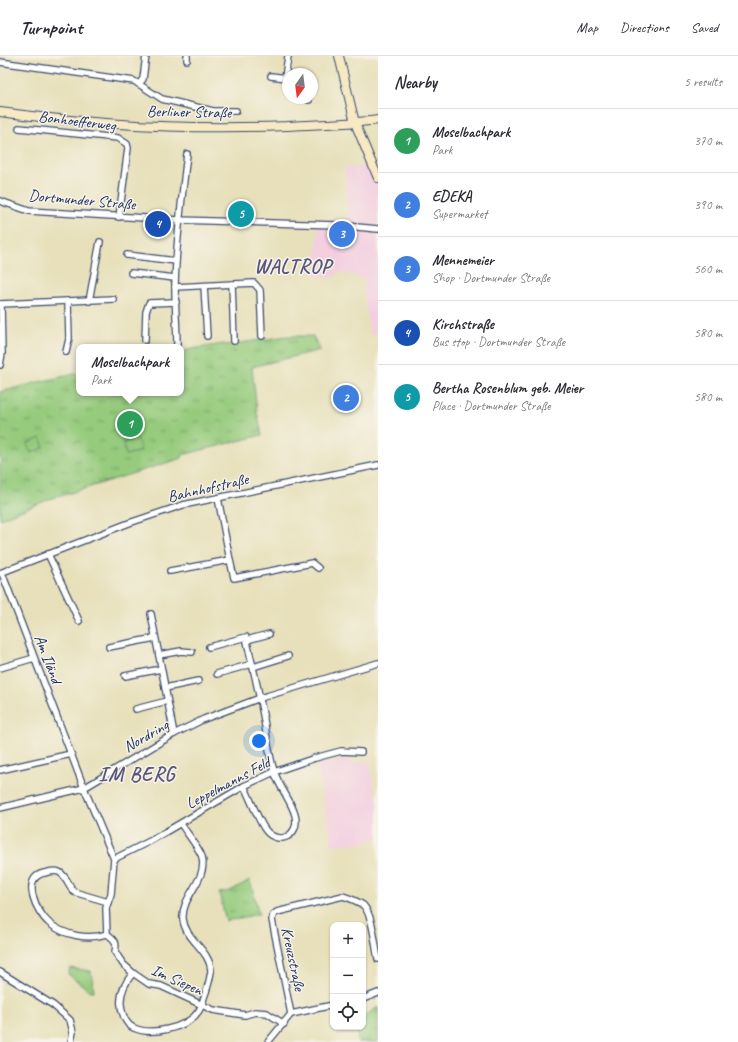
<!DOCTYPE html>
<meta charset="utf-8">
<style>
body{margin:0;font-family:Caveat,sans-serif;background:#f2f2f3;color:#2b2b33}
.controls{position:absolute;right:12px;bottom:12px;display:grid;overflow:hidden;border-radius:8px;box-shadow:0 1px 3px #0004}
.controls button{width:36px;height:36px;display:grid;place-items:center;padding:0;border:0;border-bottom:1px solid #e1e1e2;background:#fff;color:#2b2b33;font:20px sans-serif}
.compass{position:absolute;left:282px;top:12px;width:36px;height:36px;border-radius:50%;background:#fff;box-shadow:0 1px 3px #0004;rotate:194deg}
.you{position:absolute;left:259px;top:685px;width:14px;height:14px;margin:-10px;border:3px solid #fff;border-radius:50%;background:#1a73e8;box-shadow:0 0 0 6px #1a73e833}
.badge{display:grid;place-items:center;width:26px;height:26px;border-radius:50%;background:#c8321e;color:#fff;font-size:13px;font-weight:700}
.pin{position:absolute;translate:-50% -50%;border:2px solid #fff;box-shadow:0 1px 4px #0006}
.popup{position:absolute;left:76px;top:288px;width:108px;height:52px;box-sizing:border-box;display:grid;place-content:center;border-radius:8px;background:#fff;filter:drop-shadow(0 1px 3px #0005);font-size:13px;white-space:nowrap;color:#7c7c81}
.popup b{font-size:15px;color:#2b2b33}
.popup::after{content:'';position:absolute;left:50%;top:100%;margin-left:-8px;border:8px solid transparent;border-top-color:#fff}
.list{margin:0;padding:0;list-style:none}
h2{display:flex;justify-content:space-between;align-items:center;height:52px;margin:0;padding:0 16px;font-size:17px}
h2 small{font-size:13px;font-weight:400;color:#7c7c81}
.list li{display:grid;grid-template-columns:26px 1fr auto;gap:12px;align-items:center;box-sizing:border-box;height:64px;padding:0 16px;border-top:1px solid #e1e1e2}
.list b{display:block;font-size:15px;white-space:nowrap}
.list p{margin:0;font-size:13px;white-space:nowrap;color:#7c7c81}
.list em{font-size:13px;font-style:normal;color:#7c7c81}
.icon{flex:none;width:22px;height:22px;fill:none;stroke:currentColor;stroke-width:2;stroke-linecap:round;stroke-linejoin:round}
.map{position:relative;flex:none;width:378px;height:986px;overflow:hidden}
header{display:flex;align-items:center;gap:24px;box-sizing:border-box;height:56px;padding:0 20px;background:#fff;border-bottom:1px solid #e1e1e2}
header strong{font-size:19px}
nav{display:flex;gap:22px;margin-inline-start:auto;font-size:14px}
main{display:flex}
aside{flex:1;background:#fff}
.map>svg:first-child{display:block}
.built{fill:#f3cfe0}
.grass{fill:url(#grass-tufts);stroke:#587d6e}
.garden{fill:#96cb7d;stroke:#587d6e}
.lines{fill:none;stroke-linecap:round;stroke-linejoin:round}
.street-casing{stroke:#3a4a6c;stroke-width:8}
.secondary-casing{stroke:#3a4a6c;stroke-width:10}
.street{stroke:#fff;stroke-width:5.5}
.secondary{stroke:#f7e9c3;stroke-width:8}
.labels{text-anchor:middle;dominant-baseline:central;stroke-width:3;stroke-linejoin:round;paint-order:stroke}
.street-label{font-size:16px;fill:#1b2f5e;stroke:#f7f3e8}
.district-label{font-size:20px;font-weight:bold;letter-spacing:1px;fill:#5a577e;stroke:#f7f3e8}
</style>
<header>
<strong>Turnpoint</strong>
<nav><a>Map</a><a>Directions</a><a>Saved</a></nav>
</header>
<main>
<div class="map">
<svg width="378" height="986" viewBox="0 0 378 986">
<defs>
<pattern id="grass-tufts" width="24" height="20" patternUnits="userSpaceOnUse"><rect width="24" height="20" fill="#96cb7d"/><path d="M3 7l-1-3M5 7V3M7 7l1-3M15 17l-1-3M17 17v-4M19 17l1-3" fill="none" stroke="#7aa56a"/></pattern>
</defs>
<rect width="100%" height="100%" fill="#f7f3e8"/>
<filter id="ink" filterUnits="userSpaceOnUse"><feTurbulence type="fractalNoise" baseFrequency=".025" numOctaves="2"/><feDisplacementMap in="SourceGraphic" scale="8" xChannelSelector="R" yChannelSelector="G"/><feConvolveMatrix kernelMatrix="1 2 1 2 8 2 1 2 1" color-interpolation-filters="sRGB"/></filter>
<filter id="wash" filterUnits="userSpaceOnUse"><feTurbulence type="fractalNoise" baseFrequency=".012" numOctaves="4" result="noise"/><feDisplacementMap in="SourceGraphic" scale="16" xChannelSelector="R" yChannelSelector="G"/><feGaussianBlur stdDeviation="0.9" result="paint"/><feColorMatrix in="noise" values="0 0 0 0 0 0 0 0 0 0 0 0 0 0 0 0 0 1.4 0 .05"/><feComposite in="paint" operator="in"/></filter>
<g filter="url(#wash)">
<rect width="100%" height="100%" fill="#e7e0ba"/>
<g class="built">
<polygon points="367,110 378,129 378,277 370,279 364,239 364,222 345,217 337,216 336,221 316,221 318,163 348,164 345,112"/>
<polygon points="348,703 352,708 369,704 378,748 378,782 363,787 332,789 317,709"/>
</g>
<g class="grass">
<polygon points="287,280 313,280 320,294 252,311 257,356 262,379 182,399 182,402 61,440 60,439 0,463 0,336 38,326 79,317 79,337 181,337 181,298 184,297 186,294 223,288 227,289"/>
<polygon points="250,824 259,858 226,865 219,837 230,835"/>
<polygon points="70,912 91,915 94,935 90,935 68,918"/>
<polygon points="378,951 378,986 358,986 357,971 363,971 363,961"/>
</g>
<g class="garden">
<polygon points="40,382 44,391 31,397 27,388"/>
<polygon points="137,382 141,395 126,399 123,387"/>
</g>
</g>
<g filter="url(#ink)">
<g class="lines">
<g class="street-casing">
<g id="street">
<polyline points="187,4 187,0"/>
<polyline points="0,6 134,25 162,43 213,55 236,55"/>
<polyline points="271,20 287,22"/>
<polyline points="285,22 288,0"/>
<polyline points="139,28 143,23 146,0"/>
<polyline points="309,44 309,42"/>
<polyline points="19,72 118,82 127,88 128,92 119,161"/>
<polyline points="0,145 29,155 179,164 336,169 378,173"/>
<polyline points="127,199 176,205"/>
<polyline points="131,217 175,222"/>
<polyline points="232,228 234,285"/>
<polyline points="204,230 207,280"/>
<polyline points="175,231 254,227 260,234 262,280"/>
<polyline points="89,245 100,186"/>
<polyline points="0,248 113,243"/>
<polyline points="145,284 146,256 149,247 176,246"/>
<path d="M177,291C177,271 175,250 175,229C176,185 182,142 187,98"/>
<polyline points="66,296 69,283 68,245"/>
<polyline points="0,309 2,297 1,248"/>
<polyline points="48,498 79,565"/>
<polyline points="230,504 234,522 312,507 318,512"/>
<polyline points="170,515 230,504 218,442"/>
<polyline points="0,517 129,467 183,449 378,409"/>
<path d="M2,517L84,732L114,803L111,838L106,852L107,878C116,884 117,887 115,896L123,908L133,917L149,928L161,930L213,954L245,959L255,956L267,957L284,968"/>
<polyline points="151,558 174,678"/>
<polyline points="247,584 269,578"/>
<polyline points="109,591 155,582"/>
<path d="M209,591L246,581C252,608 259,636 264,664C267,681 269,699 274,715C279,731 291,744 295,759C301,781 276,791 264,772C256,759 251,744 244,730"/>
<polyline points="159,599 181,595 192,596"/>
<polyline points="253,611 288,600"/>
<polyline points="0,612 34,602"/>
<polyline points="217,618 252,608"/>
<polyline points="125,620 161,613"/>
<polyline points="165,632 198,625"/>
<polyline points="136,653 167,645"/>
<polyline points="0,714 71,698"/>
<polyline points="0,752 84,732 174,678 204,663 260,642 378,607"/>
<polyline points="114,803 150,785 244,730 274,716 315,702 341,695 361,696"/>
<path d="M107,878C88,884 65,880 49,867C37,857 20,822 44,817C49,816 54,814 59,816C66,819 69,830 74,836L108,846"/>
<polyline points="0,916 53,949 70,964 73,976 71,986"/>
<path d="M133,917C122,930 117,945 124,961C126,966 129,970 134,972C151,980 187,972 198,956C202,951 203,943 206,936C208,930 210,922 211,916C211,894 185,884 183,863C181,840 208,824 202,801C200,793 186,776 181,768"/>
<polyline points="363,943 378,937"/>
<path d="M291,958L272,864L273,859L277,856L343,840C349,842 357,845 363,849C373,859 375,889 378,903"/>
<polyline points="268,986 291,958 333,949"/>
</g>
</g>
<g class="secondary-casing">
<g id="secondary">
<polyline points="339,0 355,67 378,122"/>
<path d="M0,56C96,69 191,74 287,70C318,68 348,68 378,64"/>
</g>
</g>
<use href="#street" class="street"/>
<use href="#secondary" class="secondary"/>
</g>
</g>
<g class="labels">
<g class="street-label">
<text transform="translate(189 56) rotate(1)">Berliner Straße</text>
<text transform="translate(77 65) rotate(7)">Bonhoefferweg</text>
<text transform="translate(82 144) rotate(5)">Dortmunder Straße</text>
<text transform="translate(208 432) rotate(-13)">Bahnhofstraße</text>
<text transform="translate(48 603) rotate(69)">Am Iländ</text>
<text transform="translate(146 680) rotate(-30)">Nordring</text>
<text transform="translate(228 727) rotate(-28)">Leppelmanns Feld</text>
<text transform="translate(293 903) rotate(78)">Kreuzstraße</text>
<text transform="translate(177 924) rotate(24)">Im Siepen</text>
</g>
<g class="district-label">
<text x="293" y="210">WALTROP</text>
<text x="137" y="718">IM BERG</text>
</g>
</g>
</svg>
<div class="controls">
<button>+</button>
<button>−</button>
<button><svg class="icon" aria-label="locate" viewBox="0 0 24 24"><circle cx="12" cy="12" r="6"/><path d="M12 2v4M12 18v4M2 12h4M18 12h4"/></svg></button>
</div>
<svg class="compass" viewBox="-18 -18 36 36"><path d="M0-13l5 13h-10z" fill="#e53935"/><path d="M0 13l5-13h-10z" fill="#7c7c81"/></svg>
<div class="you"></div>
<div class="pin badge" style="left:130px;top:368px;background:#2e9e5b">1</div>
<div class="popup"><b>Moselbachpark</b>Park</div>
<div class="pin badge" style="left:346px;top:342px;background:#3f7fe0">2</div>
<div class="pin badge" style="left:342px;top:178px;background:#3f7fe0">3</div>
<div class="pin badge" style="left:158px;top:168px;background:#1a4fb4">4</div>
<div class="pin badge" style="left:241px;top:158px;background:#0f9aa8">5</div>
</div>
<aside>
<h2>Nearby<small>5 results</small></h2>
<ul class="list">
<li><span class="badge" style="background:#2e9e5b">1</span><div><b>Moselbachpark</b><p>Park</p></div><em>370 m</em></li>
<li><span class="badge" style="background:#3f7fe0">2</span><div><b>EDEKA</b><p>Supermarket</p></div><em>390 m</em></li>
<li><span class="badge" style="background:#3f7fe0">3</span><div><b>Mennemeier</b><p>Shop · Dortmunder Straße</p></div><em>560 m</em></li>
<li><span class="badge" style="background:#1a4fb4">4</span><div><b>Kirchstraße</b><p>Bus stop · Dortmunder Straße</p></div><em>580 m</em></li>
<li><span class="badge" style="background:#0f9aa8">5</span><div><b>Bertha Rosenblum geb. Meier</b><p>Place · Dortmunder Straße</p></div><em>580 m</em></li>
</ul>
</aside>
</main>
